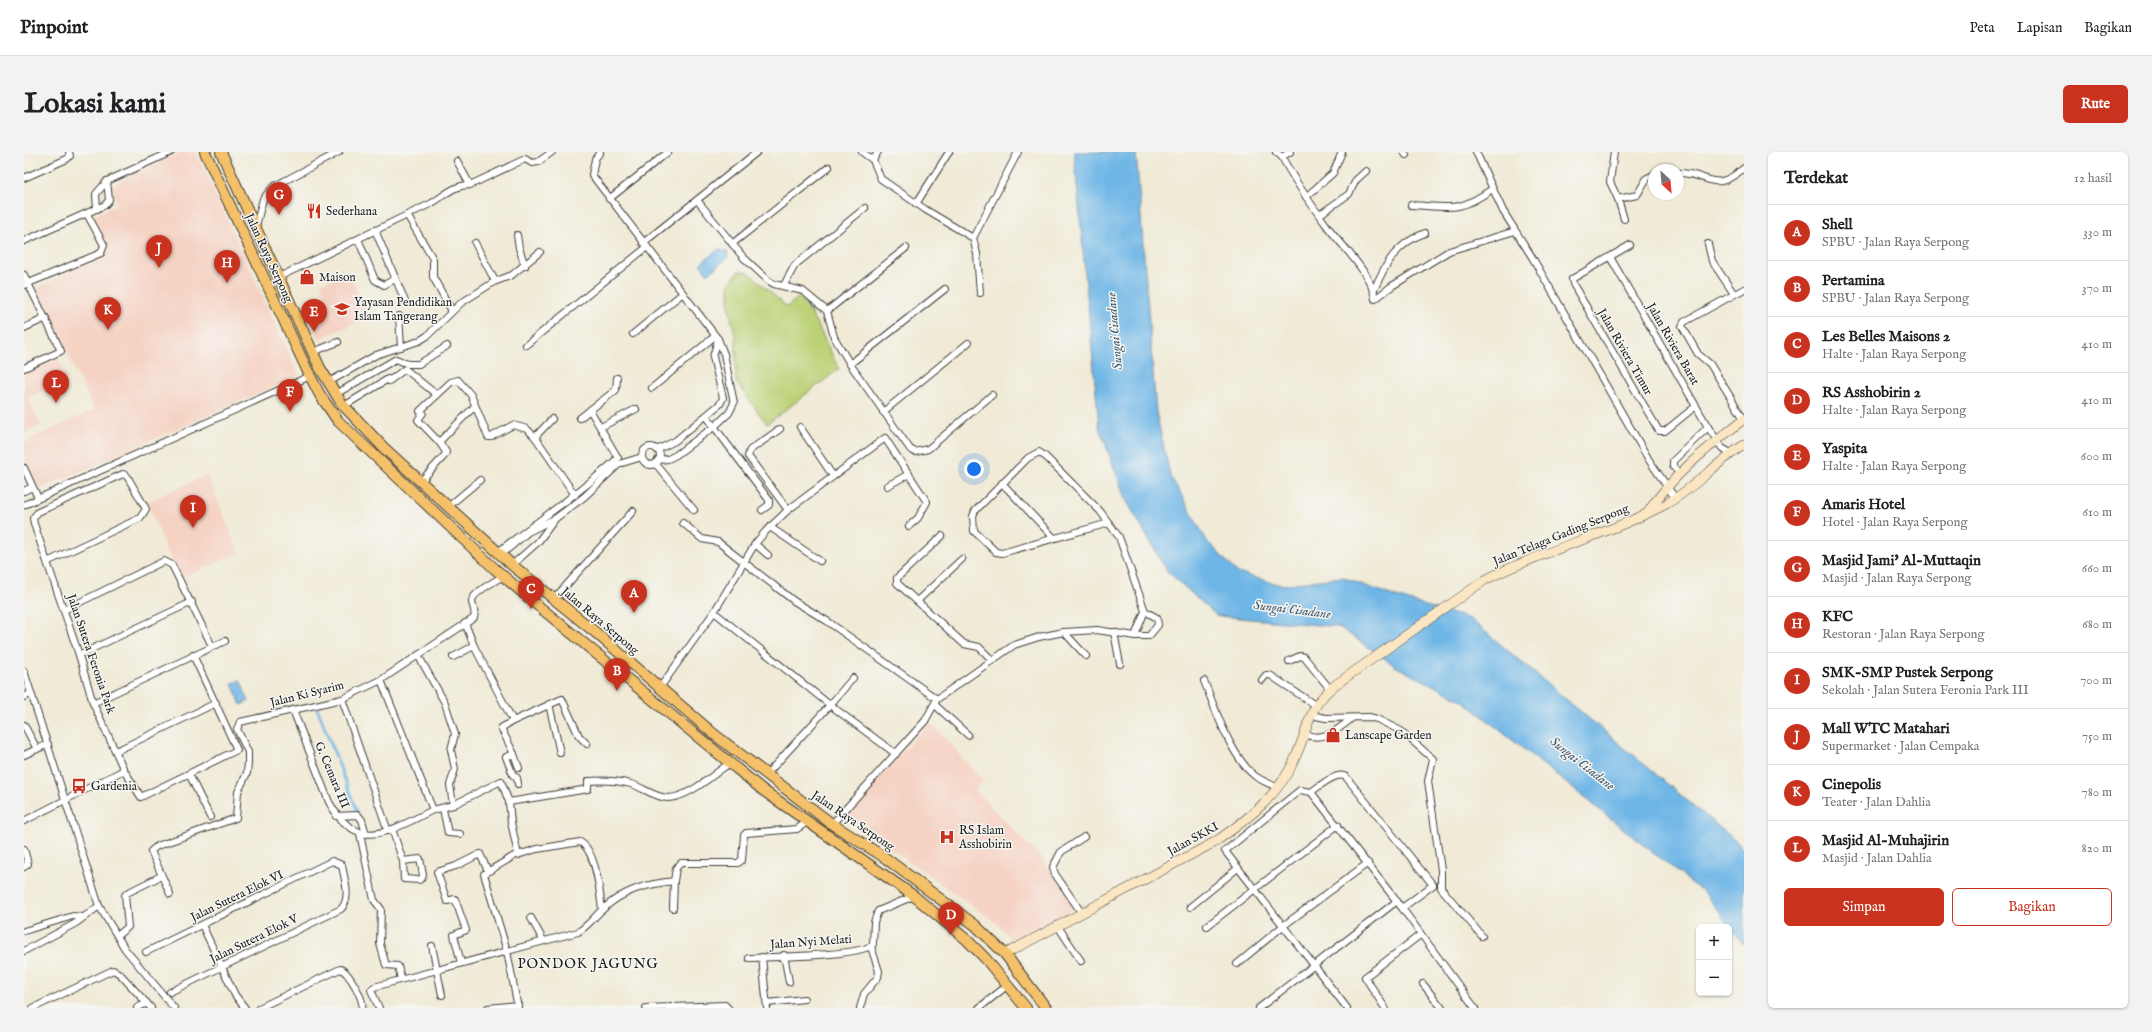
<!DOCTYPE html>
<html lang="id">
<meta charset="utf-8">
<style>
body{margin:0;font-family:"IM FELL English",serif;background:#f2f2f2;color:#202124}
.controls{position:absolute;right:12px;bottom:12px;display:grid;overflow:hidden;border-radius:6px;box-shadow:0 1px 3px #0004}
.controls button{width:36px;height:36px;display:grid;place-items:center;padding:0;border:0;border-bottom:1px solid #e0e0e0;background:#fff;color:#202124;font:20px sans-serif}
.compass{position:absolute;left:1624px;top:12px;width:36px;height:36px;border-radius:50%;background:#fff;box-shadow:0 1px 3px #0004;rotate:154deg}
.you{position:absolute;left:950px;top:317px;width:14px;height:14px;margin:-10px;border:3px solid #fff;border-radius:50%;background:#1a73e8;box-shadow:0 0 0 6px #1a73e833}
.badge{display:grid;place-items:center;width:26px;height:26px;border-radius:50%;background:#c8321e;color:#fff;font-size:13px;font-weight:700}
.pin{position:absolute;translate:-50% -33px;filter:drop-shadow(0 1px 2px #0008)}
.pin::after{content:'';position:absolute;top:21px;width:14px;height:12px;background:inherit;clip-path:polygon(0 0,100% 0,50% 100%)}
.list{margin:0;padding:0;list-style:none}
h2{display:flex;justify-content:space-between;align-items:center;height:52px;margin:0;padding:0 16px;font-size:17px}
h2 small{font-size:13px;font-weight:400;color:#757577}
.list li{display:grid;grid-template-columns:26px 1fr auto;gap:12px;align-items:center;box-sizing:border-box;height:56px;padding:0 16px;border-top:1px solid #e0e0e0}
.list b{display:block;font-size:15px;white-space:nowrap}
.list p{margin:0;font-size:13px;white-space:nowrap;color:#757577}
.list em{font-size:13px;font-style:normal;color:#757577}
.actions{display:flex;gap:8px;padding:12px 16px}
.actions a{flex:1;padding:9px 0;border:1px solid #c8321e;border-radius:6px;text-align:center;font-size:14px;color:#c8321e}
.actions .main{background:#c8321e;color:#fff}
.map{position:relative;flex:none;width:1720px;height:856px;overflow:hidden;border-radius:6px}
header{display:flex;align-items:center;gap:24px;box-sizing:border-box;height:56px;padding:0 20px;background:#fff;border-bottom:1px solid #e0e0e0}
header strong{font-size:19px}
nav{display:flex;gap:22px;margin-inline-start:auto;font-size:14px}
.intro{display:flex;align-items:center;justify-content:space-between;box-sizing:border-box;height:96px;padding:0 24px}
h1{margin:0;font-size:28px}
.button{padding:10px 18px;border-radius:6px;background:#c8321e;color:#fff;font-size:14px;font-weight:700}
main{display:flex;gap:24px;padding:0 24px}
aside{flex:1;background:#fff;border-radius:6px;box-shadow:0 1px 3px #0004}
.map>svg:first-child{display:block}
.built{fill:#f5d2c2}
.green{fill:#bbd175;stroke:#6c7648}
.water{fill:#6eb6e6;stroke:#456981}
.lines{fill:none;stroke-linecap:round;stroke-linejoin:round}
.stream{stroke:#6eb6e6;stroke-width:2.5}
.minor-casing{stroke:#3c3b38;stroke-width:8}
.secondary-casing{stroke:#3c3b38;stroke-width:10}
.primary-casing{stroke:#3c3b38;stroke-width:12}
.minor{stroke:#fff;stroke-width:6}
.secondary{stroke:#fbe6c3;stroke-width:9}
.primary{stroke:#f4c16a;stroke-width:10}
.labels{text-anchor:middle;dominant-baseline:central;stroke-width:3;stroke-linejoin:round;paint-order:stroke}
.poi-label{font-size:12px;fill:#1c1c1c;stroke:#f6f6f2;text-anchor:start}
.street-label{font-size:12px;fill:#1c1c1c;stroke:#f6f6f2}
.water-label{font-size:13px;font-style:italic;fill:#3d5a6d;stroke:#f6f6f2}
.quarter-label{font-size:14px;letter-spacing:1px;fill:#1c1c1c;stroke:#f6f6f2}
</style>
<header>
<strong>Pinpoint</strong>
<nav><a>Peta</a><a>Lapisan</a><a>Bagikan</a></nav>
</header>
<div class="intro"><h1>Lokasi kami</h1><a class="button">Rute</a></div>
<main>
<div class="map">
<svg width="1720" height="856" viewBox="0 0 1720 856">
<rect width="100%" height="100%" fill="#f6f6f2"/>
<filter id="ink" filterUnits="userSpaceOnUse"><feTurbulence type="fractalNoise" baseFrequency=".025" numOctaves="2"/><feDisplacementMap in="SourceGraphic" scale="8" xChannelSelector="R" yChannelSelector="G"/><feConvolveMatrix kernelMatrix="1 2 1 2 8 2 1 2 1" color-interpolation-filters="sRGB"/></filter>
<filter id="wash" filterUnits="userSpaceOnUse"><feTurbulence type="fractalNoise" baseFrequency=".012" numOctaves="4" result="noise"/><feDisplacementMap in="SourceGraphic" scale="16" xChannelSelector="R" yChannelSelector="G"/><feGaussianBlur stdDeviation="0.9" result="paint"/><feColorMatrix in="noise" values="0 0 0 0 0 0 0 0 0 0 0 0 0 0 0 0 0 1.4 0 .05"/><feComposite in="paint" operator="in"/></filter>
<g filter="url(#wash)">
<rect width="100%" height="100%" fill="#f0ead6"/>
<g class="built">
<polygon points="157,0 172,0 275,224 16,337 0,307 0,290 70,258 12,136 80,104 63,67 93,53 87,34"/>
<polygon points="325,119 344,165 295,187 283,163 306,151 296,132"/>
<polygon points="34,206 45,227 4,245 17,273 0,281 0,221"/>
<polygon points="183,323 215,401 159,425 149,412 123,350"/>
<polygon points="906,570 959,628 951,638 1017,706 1053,755 990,789 968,767 819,664"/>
</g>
<polygon class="green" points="715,119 724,120 763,155 776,144 793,172 815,217 743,272 712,230 712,187 705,156 705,132"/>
<g class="water">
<polygon points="1050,0 1112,0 1132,260 1146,323 1183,389 1214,421 1257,433 1318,425 1375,446 1446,467 1713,690 1720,699 1720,793 1680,741 1438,548 1371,514 1315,475 1193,464 1143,419 1102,348 1075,275"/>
<polygon points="695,97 704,100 703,106 684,122 676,112"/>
<polygon points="216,528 225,549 217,553 208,532"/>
</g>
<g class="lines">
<polyline class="stream" points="292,553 334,662"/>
</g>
</g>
<g filter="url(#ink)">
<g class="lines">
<g class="minor-casing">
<g id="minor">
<polyline points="576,0 571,7 568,23 694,187 700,202 710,251 705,261 691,274 652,303 644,307 634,308"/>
<polyline points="838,0 849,8 857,27 902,58 949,86 994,0"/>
<polyline points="1252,0 1258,5 1266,0"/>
<polyline points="1380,0 1382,3"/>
<polyline points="1452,0 1479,59 1508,105 1625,308 1651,346"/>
<polyline points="1590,0 1586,30 1594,47 1600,67"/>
<path d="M1258,5C1271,30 1286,51 1303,74C1318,94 1348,122 1351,147L1368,134L1425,99L1491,79"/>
<polyline points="849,8 854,0"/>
<polyline points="433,9 446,33"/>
<path d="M1654,21C1687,21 1688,43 1720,16"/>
<polyline points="0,26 43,7 46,4 45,0"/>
<polyline points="1282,45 1309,21 1318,0"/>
<polyline points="585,47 644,0"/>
<polyline points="1594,47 1613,43 1623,26 1630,23"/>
<polyline points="673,48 719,105 745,129 750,132 779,139 803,159 810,185 826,212 886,297 891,300 904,297 968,243"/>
<polyline points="892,52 925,0"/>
<path d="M1387,53C1426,55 1435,61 1468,37"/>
<polyline points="73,57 72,42 83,29 147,0"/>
<polyline points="383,63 409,107 409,125 428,159"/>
<polyline points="1295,63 1325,42 1332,28 1342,19"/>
<polyline points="232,74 239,47 249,35 315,0"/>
<polyline points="351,78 381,149"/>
<polyline points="493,83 495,96 501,114"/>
<polyline points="949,86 953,102 956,141"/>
<polyline points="334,87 351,128 360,133 371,127"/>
<polyline points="0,89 81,53 85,48 83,29"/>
<polyline points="451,91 471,129"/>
<polyline points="619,91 733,0"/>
<polyline points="708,92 805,15"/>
<polyline points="1684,92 1688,109 1710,142"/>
<polyline points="1606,93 1548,127 1549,132 1635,279 1641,279 1672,254"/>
<polyline points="1586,105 1684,275 1698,296 1707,301"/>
<polyline points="0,123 37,199 0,216"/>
<path d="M255,125L408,51C421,43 430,33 446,33L501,7L508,11L514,10L528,0"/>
<polyline points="0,133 77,101 80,93 63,62"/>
<polyline points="760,133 771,113 841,56"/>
<path d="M1350,138C1361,112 1373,91 1401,81"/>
<polyline points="803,159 882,96"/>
<polyline points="375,164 377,195"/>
<polyline points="0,176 22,166"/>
<polyline points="609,182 659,141"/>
<polyline points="502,193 623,95"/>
<polyline points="289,200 314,190"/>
<polyline points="826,212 921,137"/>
<polyline points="305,230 352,203 395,189 403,184 437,151 470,130 488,123 516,100"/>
<polyline points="628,236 691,184"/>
<polyline points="312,242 372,207 384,212 395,212 423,194"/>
<polyline points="320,254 364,227 365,229 381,217 413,243"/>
<polyline points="859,260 944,191"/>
<polyline points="683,265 745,348 745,353 738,358"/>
<polyline points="556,266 566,258"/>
<polyline points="1720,267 1686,212 1674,202 1658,174 1660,170 1720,137"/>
<polyline points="577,275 612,257"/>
<polyline points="776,275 809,324"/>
<polyline points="756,277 726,298 724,304 764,358"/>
<polyline points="511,285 528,267"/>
<polyline points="416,291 394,268 399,261 396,259 427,230 434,228 447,243 464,285 467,285 489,273 503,277 511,285 551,343"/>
<circle cx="627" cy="304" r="9"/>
<polyline points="633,298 651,289 696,252 699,246 689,205 694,187"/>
<polyline points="631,311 670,358"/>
<polyline points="0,316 14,346"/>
<polyline points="1655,321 1649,314 1649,309 1684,275"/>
<polyline points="397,329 421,303 422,300 416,291 417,288 451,254"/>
<polyline points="978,331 1030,386"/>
<polyline points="863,334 885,322"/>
<polyline points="0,339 8,335"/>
<polyline points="0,353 286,224"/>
<polyline points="425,354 456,328"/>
<polyline points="659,371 678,387 694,390 770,449 803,469 913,547"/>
<polyline points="746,375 796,409"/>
<polyline points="918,384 873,426 873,431 940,492 955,495 968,508"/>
<polyline points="731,392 744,403"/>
<path d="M474,400C514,368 557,341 594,306L566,258L592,238L593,226"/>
<polyline points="477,403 504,380 532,366 560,345 595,312 618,305"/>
<polyline points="23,410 116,366 122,357 103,324 99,322 14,360 9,366 10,372 55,503 69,551 100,618 117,645 213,598 169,503"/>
<polyline points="488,413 514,390 531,367"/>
<polyline points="530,447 609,359"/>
<polyline points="893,449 938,407"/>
<polyline points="40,458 140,409 148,413 188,494"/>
<polyline points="690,460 806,553 829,526"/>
<polyline points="441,471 450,494 489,569 538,547 555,584 563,592"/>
<polyline points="1040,480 1062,504"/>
<polyline points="1090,480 1096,512"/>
<polyline points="1111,484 1125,484 1134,473 1133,466 1121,459"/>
<polyline points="55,503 168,450"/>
<polyline points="394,503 421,551 431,582 427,598 431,617 426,633 429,653"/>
<polyline points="429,505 450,494"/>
<polyline points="1265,509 1276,504 1280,505 1306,537"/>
<polyline points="0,519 75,754 101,797 150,856"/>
<polyline points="1238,528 1242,523 1246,523 1291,553"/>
<path d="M1180,529C1192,558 1206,604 1231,624C1238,629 1247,632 1254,636"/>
<polyline points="635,537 690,460 731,392 741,380 764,358 861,286 903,350 894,366 885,374"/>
<polyline points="0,545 7,541"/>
<polyline points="318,547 364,679"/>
<polyline points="69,551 201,489"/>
<polyline points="525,552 536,601"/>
<polyline points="911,553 944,583"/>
<path d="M269,558L305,650C334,703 367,678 409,658L357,528"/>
<polyline points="1287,563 1302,566 1345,565 1353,567 1377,579 1409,607 1404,629 1417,718 1417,736 1458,784"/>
<polyline points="489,569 477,576 490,602"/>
<polyline points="0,573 13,597"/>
<path d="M1280,582C1299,590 1313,579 1328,566"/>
<polyline points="92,599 192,551"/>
<polyline points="0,603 24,592"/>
<polyline points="165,622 186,665"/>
<polyline points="742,623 806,553 872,602"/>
<polyline points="494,632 493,626 489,623 482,605 490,602 495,616"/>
<polyline points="1287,640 1276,638 1201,699 1323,856"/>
<polyline points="485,650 487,670 494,703"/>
<polyline points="419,657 424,681 436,682"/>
<path d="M409,658L429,653L477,629L485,650L564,637V629C578,628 592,628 607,632C618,635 632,646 644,646C666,645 688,623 706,611"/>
<polyline points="312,664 334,663 338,668 342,682"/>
<polyline points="0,669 100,618"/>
<polyline points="808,672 901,569 913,547 990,493 1015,485 1040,480 1073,478 1111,484 1121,459 1095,385 1076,359 1022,305 1015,300 1004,306 951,359 949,364 950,379 972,400 978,401 1085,371"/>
<polyline points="368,677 379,709 396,707 399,723 398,726 395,728 380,727 379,709"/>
<polyline points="336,682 350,748 357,757 356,792 362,813 374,814 377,827"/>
<polyline points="0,697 4,712 0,715"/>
<path d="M146,742L127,699L133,694L212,666L214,640L223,621L224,611V600L213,577L216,570L318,547L357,528L450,466C452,459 449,456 448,450C447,441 472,429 479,424"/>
<polyline points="1166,755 1214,716"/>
<polyline points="649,756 650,729"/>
<path d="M1378,756L1409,733L1322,625C1312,619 1296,634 1287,640L1378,756L1451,856"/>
<polyline points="1057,760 1031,722 1029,715 1037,700 1060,685"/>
<polyline points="507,766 519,788"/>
<polyline points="178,773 211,843 221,856"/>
<polyline points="1033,773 1057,809"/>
<polyline points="1183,774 1314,673"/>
<polyline points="0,779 49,764 59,765"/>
<polyline points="94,783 104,775 101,743 103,741 137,724"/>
<polyline points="408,794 418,843"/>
<polyline points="0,799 52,771 75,754"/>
<path d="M122,800L308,709L318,713C320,728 328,745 317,757L146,840"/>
<polyline points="760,803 765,830"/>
<polyline points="738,805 743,856"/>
<path d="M725,806C745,805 841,804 849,792L850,770L854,759L890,744"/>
<polyline points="437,811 430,783 442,778 431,747 423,749 413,720 432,714 456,702 464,719"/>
<polyline points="1213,812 1259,774 1344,711"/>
<polyline points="1399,832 1418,856"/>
<polyline points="743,851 780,847"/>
<polyline points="9,856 89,818 96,822 127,856"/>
<polyline points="113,856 123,851"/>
<path d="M235,856L316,817C324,818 341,849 338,856"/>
<path d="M355,856L347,838L350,835L554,780C564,774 570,765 579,757C600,738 622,732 650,729L652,716L657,711H714L718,708L720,683L722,681L773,677L783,670"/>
<polyline points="464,856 494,853"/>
<path d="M494,856L483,799L460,722L490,704L513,697L556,690C572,698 576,741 578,758"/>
<polyline points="622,856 701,853 704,856"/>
<polyline points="836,856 840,842 854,825 855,819 847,795"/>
<polyline points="955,856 984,833"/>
<polyline points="1235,856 1373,749"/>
<polyline points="1361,856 1341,825 1396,783"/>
</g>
</g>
<g class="secondary-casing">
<g id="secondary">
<path d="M1624,360C1649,322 1685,295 1720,267"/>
<path d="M981,802L1191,690C1224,667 1257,642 1272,604C1286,573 1283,556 1311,533L1461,428C1519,398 1584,383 1642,352C1671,336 1692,310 1720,293"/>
</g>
</g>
<g class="primary-casing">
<g id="primary">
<polyline points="181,0 286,224 296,243 314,269 471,417 518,457 740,639 890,744 943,788 961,806 1002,856"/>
<polyline points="197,0 296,216 318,252 360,296 488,413 571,480 691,583 808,672 860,705 951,773 981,802 1022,856"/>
</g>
</g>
<use href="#minor" class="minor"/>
<use href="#secondary" class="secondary"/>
<use href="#primary" class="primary"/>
</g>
</g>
<defs>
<g id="restaurant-bare" transform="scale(1.2)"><path d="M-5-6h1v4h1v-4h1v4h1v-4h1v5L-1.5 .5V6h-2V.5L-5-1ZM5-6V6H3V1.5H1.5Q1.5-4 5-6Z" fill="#c8321e" stroke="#f6f6f2" stroke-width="2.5" paint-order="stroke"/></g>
<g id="shop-bare" transform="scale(1.2)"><path d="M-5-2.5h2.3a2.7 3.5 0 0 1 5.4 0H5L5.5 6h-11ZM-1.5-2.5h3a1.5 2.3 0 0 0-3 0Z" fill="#c8321e" stroke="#f6f6f2" stroke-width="2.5" paint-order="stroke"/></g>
<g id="school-bare" transform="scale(1.2)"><path d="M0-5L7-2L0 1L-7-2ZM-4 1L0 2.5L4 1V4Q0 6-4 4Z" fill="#c8321e" stroke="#f6f6f2" stroke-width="2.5" paint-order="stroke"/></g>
<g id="bus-bare" transform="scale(1.2)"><path d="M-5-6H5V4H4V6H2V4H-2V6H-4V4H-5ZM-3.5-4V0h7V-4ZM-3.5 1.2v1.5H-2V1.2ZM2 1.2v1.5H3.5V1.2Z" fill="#c8321e" stroke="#f6f6f2" stroke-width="2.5" paint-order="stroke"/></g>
<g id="hospital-bare" transform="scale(1.2)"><path d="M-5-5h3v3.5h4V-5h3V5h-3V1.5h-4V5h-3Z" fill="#c8321e" stroke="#f6f6f2" stroke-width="2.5" paint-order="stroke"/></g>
</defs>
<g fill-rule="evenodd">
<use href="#restaurant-bare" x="290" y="59"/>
<use href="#shop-bare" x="283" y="125"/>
<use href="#school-bare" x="318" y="157"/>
<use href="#shop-bare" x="1309" y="583"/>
<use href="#bus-bare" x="55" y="634"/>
<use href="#hospital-bare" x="923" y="685"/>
</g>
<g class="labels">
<g class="poi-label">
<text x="302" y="59">Sederhana</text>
<text x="295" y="125">Maison</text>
<text x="330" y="150">Yayasan Pendidikan<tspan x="330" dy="14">Islam Tangerang</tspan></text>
<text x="1321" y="583">Lanscape Garden</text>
<text x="67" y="634">Gardenia</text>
<text x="935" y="678">RS Islam<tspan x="935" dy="14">Asshobirin</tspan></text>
</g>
<g class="street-label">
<text transform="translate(245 106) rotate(65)">Jalan Raya Serpong</text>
<text transform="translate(1649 192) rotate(60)">Jalan Riviera Barat</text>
<text transform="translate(1601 200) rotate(60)">Jalan Riviera Timur</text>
<text transform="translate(1537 383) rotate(-22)">Jalan Telaga Gading Serpong</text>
<text transform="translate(576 469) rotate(40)">Jalan Raya Serpong</text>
<text transform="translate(67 502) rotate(71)">Jalan Sutera Feronia Park</text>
<text transform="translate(283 542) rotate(-14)">Jalan Ki Syarim</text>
<text transform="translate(308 623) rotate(67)">G. Cemara III</text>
<text transform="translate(829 669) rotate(34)">Jalan Raya Serpong</text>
<text transform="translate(1169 687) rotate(-29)">Jalan SKKI</text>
<text transform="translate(213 744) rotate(-26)">Jalan Sutera Elok VI</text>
<text transform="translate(230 787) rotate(-26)">Jalan Sutera Elok V</text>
<text transform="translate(787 790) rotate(-4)">Jalan Nyi Melati</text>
</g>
<g class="water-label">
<text transform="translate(1091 179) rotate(-95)">Sungai Cisadane</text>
<text transform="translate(1268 458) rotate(7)">Sungai Cisadane</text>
<text transform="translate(1558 612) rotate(38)">Sungai Cisadane</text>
</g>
<g class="quarter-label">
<text x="564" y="812">PONDOK JAGUNG</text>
</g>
</g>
</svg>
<div class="controls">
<button>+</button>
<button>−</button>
</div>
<svg class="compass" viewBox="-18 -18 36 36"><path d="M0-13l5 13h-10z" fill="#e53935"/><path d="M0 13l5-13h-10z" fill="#757577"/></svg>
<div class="you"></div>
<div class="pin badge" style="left:610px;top:461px">A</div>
<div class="pin badge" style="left:593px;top:539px">B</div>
<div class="pin badge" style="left:507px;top:457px">C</div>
<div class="pin badge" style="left:927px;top:783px">D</div>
<div class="pin badge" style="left:290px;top:180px">E</div>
<div class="pin badge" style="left:266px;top:260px">F</div>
<div class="pin badge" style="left:255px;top:63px">G</div>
<div class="pin badge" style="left:203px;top:131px">H</div>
<div class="pin badge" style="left:169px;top:376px">I</div>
<div class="pin badge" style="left:135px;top:116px">J</div>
<div class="pin badge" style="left:84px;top:178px">K</div>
<div class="pin badge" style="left:32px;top:251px">L</div>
</div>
<aside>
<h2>Terdekat<small>12 hasil</small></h2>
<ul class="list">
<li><span class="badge">A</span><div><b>Shell</b><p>SPBU · Jalan Raya Serpong</p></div><em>330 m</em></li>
<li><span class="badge">B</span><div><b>Pertamina</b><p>SPBU · Jalan Raya Serpong</p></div><em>370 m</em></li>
<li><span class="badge">C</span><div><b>Les Belles Maisons 2</b><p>Halte · Jalan Raya Serpong</p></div><em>410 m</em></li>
<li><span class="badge">D</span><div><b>RS Asshobirin 2</b><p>Halte · Jalan Raya Serpong</p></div><em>410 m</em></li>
<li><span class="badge">E</span><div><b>Yaspita</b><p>Halte · Jalan Raya Serpong</p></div><em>600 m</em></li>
<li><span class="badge">F</span><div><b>Amaris Hotel</b><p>Hotel · Jalan Raya Serpong</p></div><em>610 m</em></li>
<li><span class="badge">G</span><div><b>Masjid Jami' Al-Muttaqin</b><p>Masjid · Jalan Raya Serpong</p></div><em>660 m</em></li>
<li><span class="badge">H</span><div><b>KFC</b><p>Restoran · Jalan Raya Serpong</p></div><em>680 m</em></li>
<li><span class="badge">I</span><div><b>SMK-SMP Pustek Serpong</b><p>Sekolah · Jalan Sutera Feronia Park III</p></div><em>700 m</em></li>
<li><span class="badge">J</span><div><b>Mall WTC Matahari</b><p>Supermarket · Jalan Cempaka</p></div><em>750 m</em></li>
<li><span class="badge">K</span><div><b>Cinepolis</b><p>Teater · Jalan Dahlia</p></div><em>780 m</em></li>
<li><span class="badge">L</span><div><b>Masjid Al-Muhajirin</b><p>Masjid · Jalan Dahlia</p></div><em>820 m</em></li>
</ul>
<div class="actions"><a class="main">Simpan</a><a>Bagikan</a></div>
</aside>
</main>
